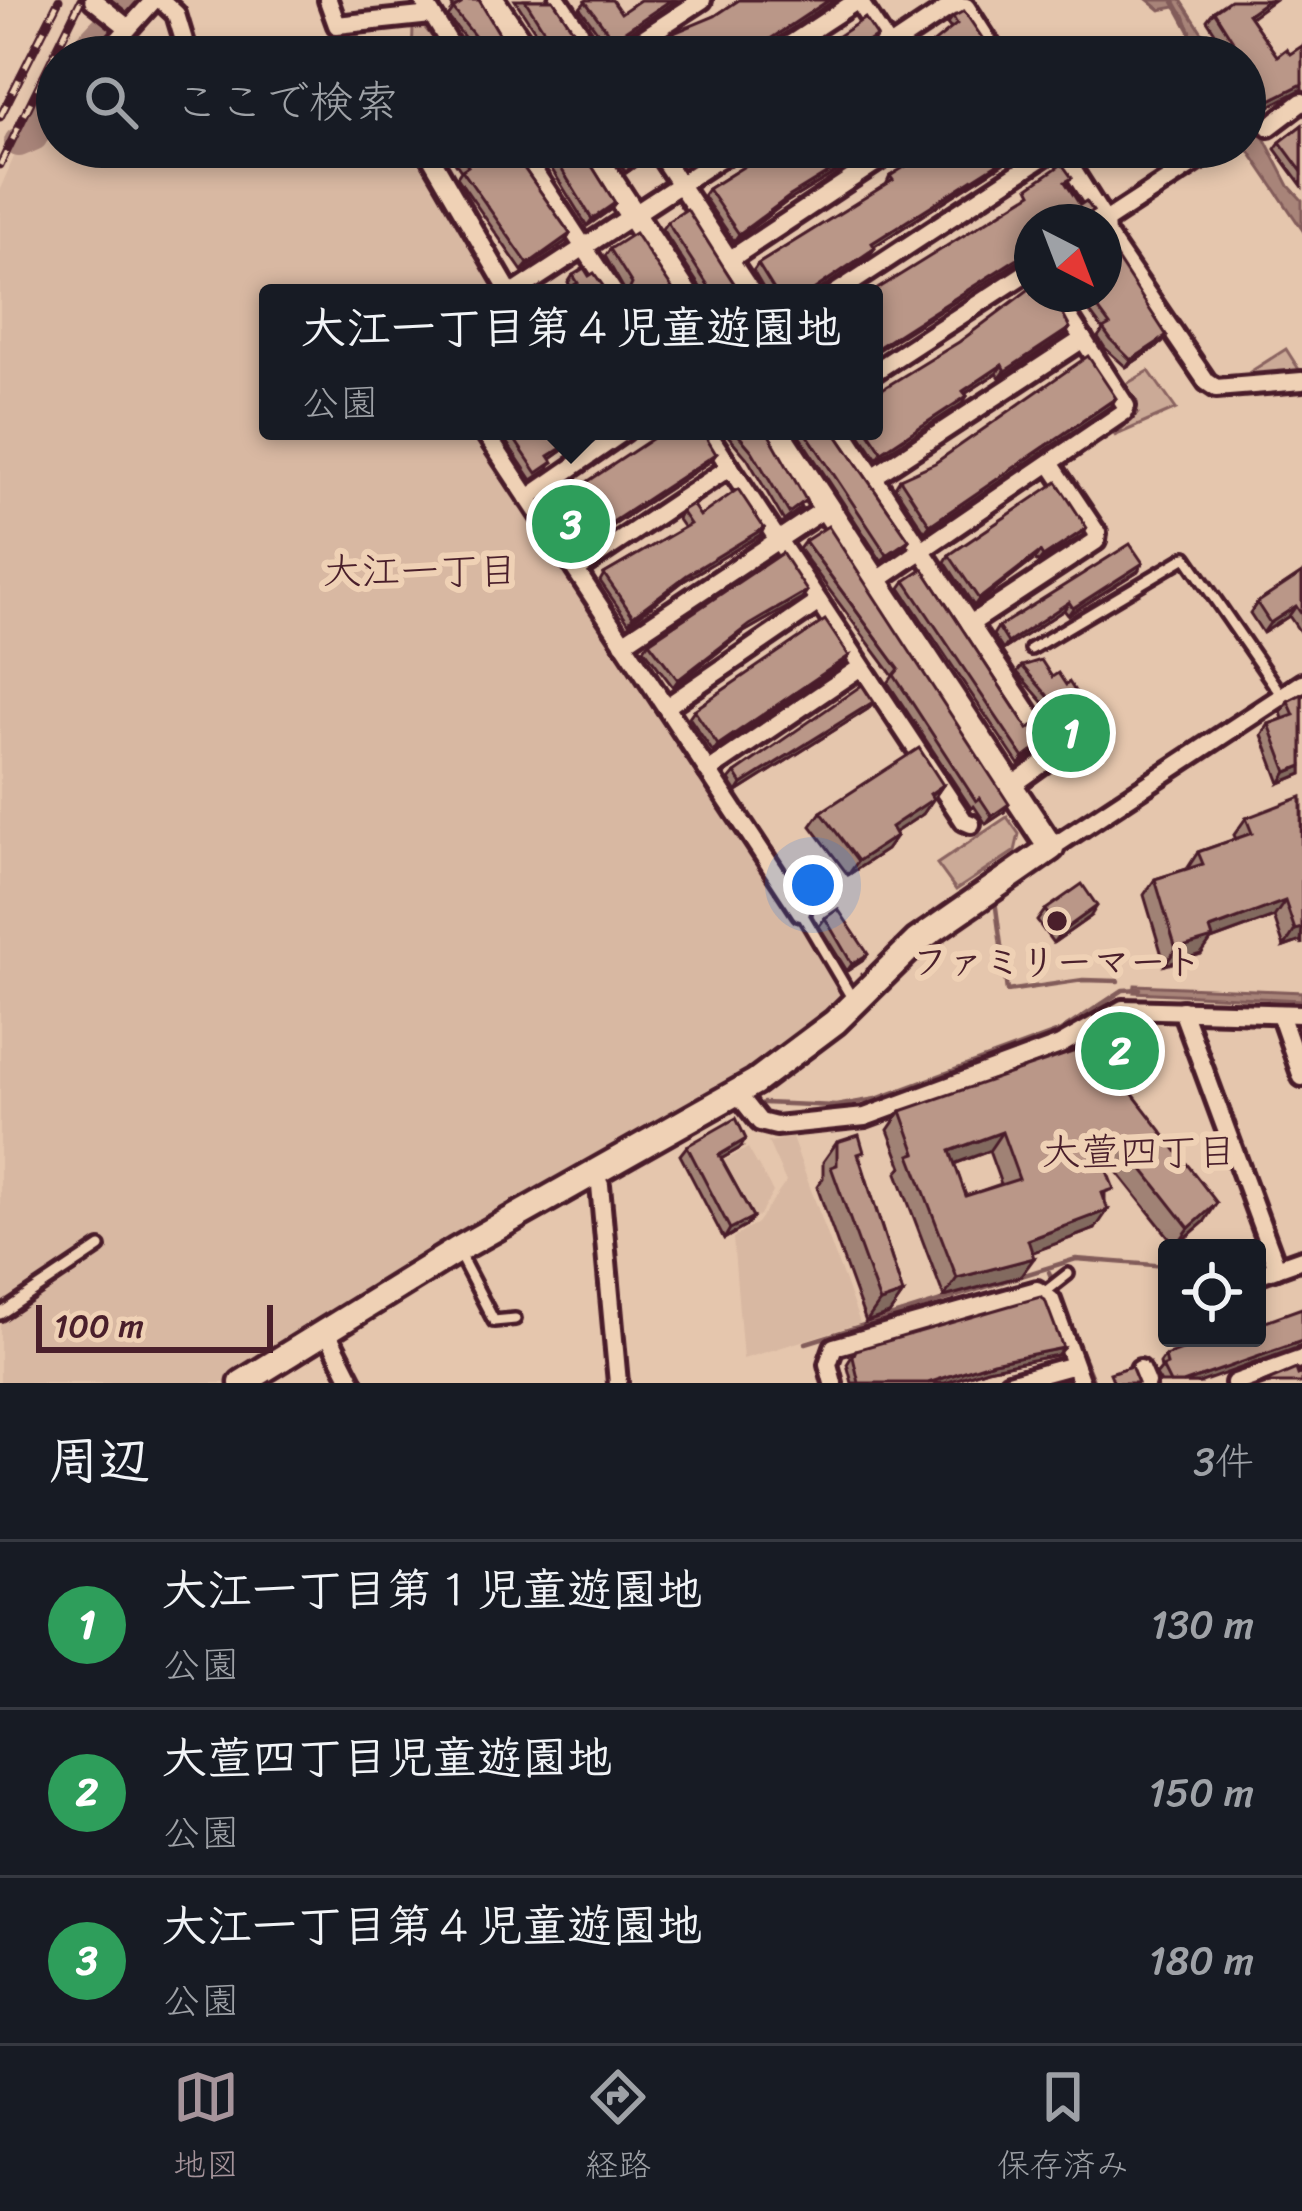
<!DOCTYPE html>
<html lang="ja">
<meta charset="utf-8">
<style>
body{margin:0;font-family:Sriracha,"Klee One",sans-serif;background:#242831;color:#f1f3f6}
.controls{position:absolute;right:36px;bottom:36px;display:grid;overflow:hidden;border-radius:12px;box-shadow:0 6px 18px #0003}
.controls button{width:108px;height:108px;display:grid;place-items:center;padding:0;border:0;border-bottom:3px solid #363941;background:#171b24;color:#f1f3f6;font:60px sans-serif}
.compass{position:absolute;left:1014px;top:204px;width:108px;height:108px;border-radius:50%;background:#171b24;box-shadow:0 6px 18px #0003;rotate:138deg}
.scale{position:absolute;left:36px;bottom:30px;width:237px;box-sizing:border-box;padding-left:12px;border:6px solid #4a1f2b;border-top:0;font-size:33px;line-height:42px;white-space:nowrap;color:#4a1f2b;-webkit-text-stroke:9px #efd1b5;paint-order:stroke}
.you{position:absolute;left:813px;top:885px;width:42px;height:42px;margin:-30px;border:9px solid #fff;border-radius:50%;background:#1a73e8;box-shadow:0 0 0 18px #1a73e833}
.badge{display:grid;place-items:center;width:78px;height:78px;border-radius:50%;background:#a6949b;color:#fff;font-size:39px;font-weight:700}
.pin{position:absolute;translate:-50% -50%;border:6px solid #fff;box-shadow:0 3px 12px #0006}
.popup{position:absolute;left:259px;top:284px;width:624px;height:156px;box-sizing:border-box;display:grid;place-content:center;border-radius:12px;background:#171b24;filter:drop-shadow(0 3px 9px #0005);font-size:39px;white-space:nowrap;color:#9ea1a6}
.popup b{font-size:45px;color:#f1f3f6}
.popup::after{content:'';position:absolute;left:50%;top:100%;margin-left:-24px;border:24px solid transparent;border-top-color:#171b24}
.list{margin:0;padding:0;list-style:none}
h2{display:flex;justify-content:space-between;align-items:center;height:156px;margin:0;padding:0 48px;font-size:51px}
h2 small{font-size:39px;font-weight:400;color:#9ea1a6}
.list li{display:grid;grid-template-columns:78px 1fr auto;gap:36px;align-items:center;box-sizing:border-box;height:168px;padding:0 48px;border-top:3px solid #363941}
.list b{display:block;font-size:45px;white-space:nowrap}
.list p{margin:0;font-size:39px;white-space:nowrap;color:#9ea1a6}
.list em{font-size:39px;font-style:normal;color:#9ea1a6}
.icon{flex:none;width:66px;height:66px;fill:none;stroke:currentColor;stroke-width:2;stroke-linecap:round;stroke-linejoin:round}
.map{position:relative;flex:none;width:1302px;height:1383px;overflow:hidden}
.search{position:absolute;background:#171b24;box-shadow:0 6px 18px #0003;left:36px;right:36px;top:36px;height:132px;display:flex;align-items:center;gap:30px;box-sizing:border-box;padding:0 42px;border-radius:66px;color:#9ea1a6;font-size:45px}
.sheet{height:660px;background:#171b24}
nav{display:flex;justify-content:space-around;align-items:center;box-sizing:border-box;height:168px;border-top:3px solid #363941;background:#171b24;font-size:33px;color:#9ea1a6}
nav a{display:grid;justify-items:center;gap:6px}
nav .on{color:#a6949b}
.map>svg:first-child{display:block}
.built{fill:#d8b8a2}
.green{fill:#cbaa97;stroke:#8a6461;stroke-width:3}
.water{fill:#a88479;stroke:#825c5a;stroke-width:3}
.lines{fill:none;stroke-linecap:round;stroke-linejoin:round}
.stream{stroke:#825c5a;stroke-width:4.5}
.river{stroke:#a88479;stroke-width:30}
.lane-casing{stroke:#4a1f2b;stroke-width:18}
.street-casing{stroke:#4a1f2b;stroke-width:26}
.secondary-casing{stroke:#4a1f2b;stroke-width:33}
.lane{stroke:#efd1b5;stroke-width:9}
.street{stroke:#efd1b5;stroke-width:16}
.secondary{stroke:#efd1b5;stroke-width:24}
.rail-casing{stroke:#4a1f2b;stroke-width:9}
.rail{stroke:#efd1b5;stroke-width:4.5;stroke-dasharray:14;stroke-linecap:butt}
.wall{fill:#a08275;stroke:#4a1f2b;stroke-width:3;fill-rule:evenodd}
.shaded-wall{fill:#826a5f;stroke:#4a1f2b;stroke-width:3}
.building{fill:#ba9788;stroke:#4a1f2b;stroke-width:3;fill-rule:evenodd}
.poi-dot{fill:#4a1f2b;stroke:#efd1b5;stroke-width:4.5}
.labels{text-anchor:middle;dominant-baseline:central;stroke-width:12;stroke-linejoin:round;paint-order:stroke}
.poi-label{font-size:36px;font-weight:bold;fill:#4a1f2b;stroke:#efd1b5}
.neighbourhood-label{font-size:39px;fill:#4a1f2b;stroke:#efd1b5}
</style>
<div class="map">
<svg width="1302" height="1383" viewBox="0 0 1302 1383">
<rect width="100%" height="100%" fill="#e5c6ad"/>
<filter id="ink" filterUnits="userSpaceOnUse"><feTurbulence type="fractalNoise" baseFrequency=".00833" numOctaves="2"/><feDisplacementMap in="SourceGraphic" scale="24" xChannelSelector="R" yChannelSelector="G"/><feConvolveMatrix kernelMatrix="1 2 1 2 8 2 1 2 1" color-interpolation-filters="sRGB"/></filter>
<g filter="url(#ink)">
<g class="built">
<polygon points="57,97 57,147 416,147 498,289 268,293 268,431 476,431 842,990 825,1018 735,1076 733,1086 228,1383 0,1383 0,189 17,150 29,149 39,139"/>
<polygon points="792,1138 860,1323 743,1359 733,1238 757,1223 786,1182 768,1142"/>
<polygon points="748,1148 773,1192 760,1215 750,1221 718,1164"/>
</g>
<g class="green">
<polygon points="424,27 450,57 412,57 413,28"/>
<polygon points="673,147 716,147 686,167 668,151"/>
<polygon points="1286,349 1300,371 1253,377 1250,372"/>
<polygon points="1149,371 1176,409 1114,436 1138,413 1121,387"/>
<polygon points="560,484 600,543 583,555 574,553 541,505 543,495"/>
<polygon points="1078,700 1095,714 1091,743 1067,758 1043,723"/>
<polygon points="1007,817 1019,834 1015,851 956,890 937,864"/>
<polygon points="1130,1018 1151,1065 1129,1074 1101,1062 1089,1041 1115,1021"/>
</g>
<g class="water">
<polygon points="1148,0 1181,0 1218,57 1199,57 1184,15 1175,7 1160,10"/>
<polygon points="1245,101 1289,186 1302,200 1302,229 1245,145"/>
<polygon points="1135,985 1302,992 1302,1000 1134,992"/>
</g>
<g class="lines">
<g class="stream">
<polyline points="1173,0 1190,31"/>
<polyline points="995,900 1007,991 1083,980 1118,981"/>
<polyline points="763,1103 836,1106 876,1099 1061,1031 1123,990 1140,989"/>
<polyline points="1049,1272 1094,1383"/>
<polyline points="806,1343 1076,1259 1167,1266"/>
</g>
<g class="river">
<polyline points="78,57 132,0"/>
<polyline points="19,142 33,136 57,85"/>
</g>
<g class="lane-casing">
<g id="lane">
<polyline points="1031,649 1186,557 1282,696"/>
<polyline points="801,912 852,998"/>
<polyline points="457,1250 494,1321 515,1319"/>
<polyline points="1045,1292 1068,1274"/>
<polyline points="0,1314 100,1247"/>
</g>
</g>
<g class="street-casing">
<g id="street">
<polyline points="93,0 127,27"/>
<polyline points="161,0 176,14 189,57"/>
<polyline points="328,0 337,25 431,15"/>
<polyline points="423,0 458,57"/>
<polyline points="558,0 596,57"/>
<polyline points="858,0 889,47"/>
<polyline points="110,57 110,49 154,0"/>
<polyline points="615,57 702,0"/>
<polyline points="771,57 858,0"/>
<polyline points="875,57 953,5 966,7 998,57"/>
<polyline points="1269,127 1302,102"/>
<polyline points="425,147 510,293"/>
<polyline points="518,147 614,293"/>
<polyline points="655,147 752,293"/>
<polyline points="1058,147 1105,221 1106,234 1207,382 1216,388 1302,381"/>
<polyline points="1104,222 1214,150"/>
<polyline points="729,260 899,147"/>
<polyline points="514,293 737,147"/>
<polyline points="836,293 1058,147"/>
<polyline points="874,372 1032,269"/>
<polyline points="484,431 801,912"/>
<polyline points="706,431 964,821 971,824"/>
<polyline points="843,431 1056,754 1010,787"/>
<polyline points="873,477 1083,339"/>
<polyline points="528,498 625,431"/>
<polyline points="576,570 730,467"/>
<polyline points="875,582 1124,412 1126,406 1054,294"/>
<polyline points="970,624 1096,541 1097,533 1050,463"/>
<polyline points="623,643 826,508"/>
<polyline points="666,707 819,602"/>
<polyline points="708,771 861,667"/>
<polyline points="1051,848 1302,683"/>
<polyline points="1182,1010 1277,1268"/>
<polyline points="1280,1014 1302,1077"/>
<polyline points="737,1093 760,1122 776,1126 865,1117 1060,1045 1123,1009 1302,1014"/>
<polyline points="593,1173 600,1185 618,1383"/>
<polyline points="1257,1275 1302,1259"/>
<polyline points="326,1330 353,1383"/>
<polyline points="1140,1369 1146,1383"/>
<polyline points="833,1383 828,1364 834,1347 1037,1290 1051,1300 1081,1383"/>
<polyline points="1009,1383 1074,1365"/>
<polyline points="1235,1383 1302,1359"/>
</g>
</g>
<g class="secondary-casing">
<g id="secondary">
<polyline points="491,0 529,57"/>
<polyline points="588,147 684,293"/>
<polyline points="242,1383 457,1250 755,1082 835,1022 917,941 1051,848 776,431"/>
</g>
</g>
<use href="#lane" class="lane"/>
<use href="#street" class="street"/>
<use href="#secondary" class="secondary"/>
<g class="rail-casing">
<g id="rail">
<polyline points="0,117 59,0"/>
<polyline points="0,165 81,0"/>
</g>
</g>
<use href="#rail" class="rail"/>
</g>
<g class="wall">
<polygon points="456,0 479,0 513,57 480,57 448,17 454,9 452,6"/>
<polygon points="515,0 553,0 591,57 552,57"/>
<polygon points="587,0 621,13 677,0 608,46 580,8"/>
<polygon points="739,0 835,0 749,57 719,57 712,46 705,51 702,46 686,56 683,51 674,57 640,57 715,16"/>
<polygon points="1214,11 1250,17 1277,56 1290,54 1302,89 1264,109 1245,79 1245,57 1231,57 1207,20"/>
<polygon points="953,17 995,57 951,29 947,24"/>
<polygon points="1302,125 1302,186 1275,149 1280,142"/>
<polygon points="445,147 509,147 570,234 565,242 522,271 457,177 461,171"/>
<polygon points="538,147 580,147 615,203 610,210 587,226"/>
<polygon points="610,147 650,147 647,158 626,173"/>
<polygon points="775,147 877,147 785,203 734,241 703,196 708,189"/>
<polygon points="1021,152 874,246 870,255 815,293 766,293 753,271 758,264 886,185 890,176"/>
<polygon points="667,222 740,293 704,293 662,229"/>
<polygon points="1104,239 1162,343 1126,367 1105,348 1098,337 1103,330 1080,299 1083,294 1104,294"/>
<polygon points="610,249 675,293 626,293 605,256"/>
<polygon points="573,275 589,276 571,287 568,283"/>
<polygon points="1070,328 1065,335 1000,378 997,373 965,394 967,396 962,404 877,459 858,431 874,431"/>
<polygon points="1111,406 925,532 895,487 900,479"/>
<polygon points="503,431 598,431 572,452 568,447 551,459 548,469 532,480 501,434"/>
<polygon points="724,431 767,431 801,508 784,521 747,458"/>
<polygon points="796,431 834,431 909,540 904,547 882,562"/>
<polygon points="716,454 711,461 600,534 573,496 578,488"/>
<polygon points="681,511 764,528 760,535 682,582 629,623 600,581 604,574 684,528 677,518"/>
<polygon points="1083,535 1038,563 1035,559 974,606 945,562 949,555"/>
<polygon points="805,541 1004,812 986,824 974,806 971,808 888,683 893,676 799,549"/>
<polygon points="1138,571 1068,615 1064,610 1003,650 993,635 998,627"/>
<polygon points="1302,573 1302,635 1289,616 1263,633 1250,613 1257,603"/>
<polygon points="905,581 1039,751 1019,765 900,588"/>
<polygon points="802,599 744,632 673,687 644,649 649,642"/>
<polygon points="849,656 844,663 713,752 689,717 694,710"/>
<polygon points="1022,666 1052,677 1073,701 1056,717 1017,672"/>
<polygon points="1302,694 1302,774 1280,783 1262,735 1269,724 1283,719 1281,712 1288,701"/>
<polygon points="873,702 868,709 737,792 729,780 735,773"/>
<polygon points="943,785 923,814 894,833 896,836 886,850 848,875 811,826 821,812"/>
<polygon points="1302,801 1302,945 1301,941 1284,947 1274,917 1211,940 1201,954 1165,965 1144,895 1155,879 1187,869 1198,852 1236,839 1234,835 1246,818"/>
<polygon points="1045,910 1090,917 1053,943 1037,921"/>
<polygon points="825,918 862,961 847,971 819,926"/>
<path d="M1102,1082L1204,1222L1176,1246L1110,1163L1105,1167V1202L1095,1229L1032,1252L1021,1276L944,1297L897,1173L902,1167L888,1130L901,1111ZM989,1151L1001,1184L966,1196L954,1164Z"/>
<polygon points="837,1142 860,1158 903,1294 889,1314 866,1322 817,1187 823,1178 823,1162"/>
<polygon points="687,1146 740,1148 721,1159 753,1217 746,1226 724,1239 680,1155"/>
<polygon points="1063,1348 1057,1355 987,1369 945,1383 852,1383 847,1364 856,1350"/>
<polygon points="1165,1356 1199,1383 1161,1383 1156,1375 1161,1369 1160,1363"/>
</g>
<g class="shaded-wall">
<polygon points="671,0 677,0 608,46 613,39"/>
<polygon points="829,0 835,0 749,57 743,57"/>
<polygon points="1268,0 1274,0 1242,23 1248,14"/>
<polygon points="877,36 872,44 852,57 845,57"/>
<polygon points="1302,84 1302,89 1264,109 1270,100"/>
<polygon points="870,147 877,147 785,203 734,241 739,234 790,196"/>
<polygon points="1025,147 1021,152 867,251 872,243"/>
<polygon points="652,151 647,158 626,173 631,165"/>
<polygon points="615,203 610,210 587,226 592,219"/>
<polygon points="570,234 565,242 522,271 528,264"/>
<polygon points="875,248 870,255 815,293 809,293"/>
<polygon points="1032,249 1032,253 874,353 874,350 883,343"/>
<polygon points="1070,328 1065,335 1000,378 1005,371"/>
<polygon points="1167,336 1162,343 1126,367 1131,360"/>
<polygon points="1002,365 997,373 958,398 963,391"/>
<polygon points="967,396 962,404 877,459 882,452"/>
<polygon points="1116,398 1111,406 925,532 930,525"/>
<polygon points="594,431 598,431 572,452 577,445"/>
<polygon points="574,440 568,447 544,464 549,456"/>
<polygon points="716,454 711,461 600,534 605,527"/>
<polygon points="764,528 760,535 682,582 629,623 633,616 687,575"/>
<polygon points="1087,528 1083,535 1038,563 1043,557"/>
<polygon points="909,540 904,547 882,562 887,555"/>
<polygon points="1040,552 1035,559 974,606 979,599"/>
<polygon points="1143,563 1138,571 1068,615 1073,608"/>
<polygon points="807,591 802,599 744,632 673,687 678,680 749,625"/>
<polygon points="1069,602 1064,610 1003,650 1008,643"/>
<polygon points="1296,606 1289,616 1263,633 1270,623"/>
<polygon points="849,656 844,663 713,752 718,745"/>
<polygon points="873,702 868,709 737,792 742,784"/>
<polygon points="1044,743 1039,751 1019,765 1024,758"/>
<polygon points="1302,766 1302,774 1280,783 1287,772"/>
<polygon points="943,785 923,814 880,842 891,827"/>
<polygon points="1009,804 1004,812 986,824 992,816"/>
<polygon points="896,836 886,850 848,875 858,861"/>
<polygon points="1285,901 1274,917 1211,940 1201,954 1165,965 1176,949 1210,929"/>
<polygon points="1097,906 1090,917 1053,943 1061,932"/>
<polygon points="1302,928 1301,941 1284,947 1295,930"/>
<polygon points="868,954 862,961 847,971 852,964"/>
<polygon points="1002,1132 989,1151 937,1170 950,1151"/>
<polygon points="746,1139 740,1148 712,1164 719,1155"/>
<polygon points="1123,1144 1110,1163 1090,1179 1103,1161"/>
<polygon points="1217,1203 1204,1222 1176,1246 1189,1228"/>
<polygon points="1108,1210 1095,1229 1015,1259 1028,1240"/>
<polygon points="753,1217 746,1226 724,1239 730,1229"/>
<polygon points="1034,1258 1021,1276 944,1297 957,1278"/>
<polygon points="903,1294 889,1314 866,1322 880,1302"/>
<polygon points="1302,1341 1302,1346 1199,1383 1183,1383"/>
<polygon points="1063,1348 1057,1355 987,1369 945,1383 928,1383 993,1362"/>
</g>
<g class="building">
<polygon points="458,0 479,0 513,57 491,57 453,9 461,4"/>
<polygon points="525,0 553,0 591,57 561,57"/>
<polygon points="587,0 612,0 621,13 640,0 671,0 613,39 585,1"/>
<polygon points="739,0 829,0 743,57 729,57 716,39 710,44 707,39 691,49 687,44 668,57 640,57 664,37 715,16"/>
<polygon points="1230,0 1268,0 1248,14 1277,56 1286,49 1290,54 1302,46 1302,84 1270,100 1245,61 1245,57 1243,57 1214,11"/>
<polygon points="964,11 995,57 916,57 957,24 953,17"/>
<polygon points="865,18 877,36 845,57 807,57"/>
<polygon points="1302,125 1302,172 1280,142"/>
<polygon points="455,147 509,147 570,234 528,264 462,170 468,166"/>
<polygon points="548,147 580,147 615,203 592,219"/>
<polygon points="620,147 650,147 652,151 631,165"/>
<polygon points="775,147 870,147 790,196 739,234 708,189"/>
<polygon points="936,147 1024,147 872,243 875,248 809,293 776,293 758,264 893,180 890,176"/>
<polygon points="1062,164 1072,178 1065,182 1080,205 1086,201 1093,211 1075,222 1032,222 1032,249 874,350 874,293 871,293 1032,193 1029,187"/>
<polygon points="687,209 740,293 713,293 667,222"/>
<polygon points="635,233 675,293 628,293 632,284 610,249"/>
<polygon points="1104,239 1167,336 1131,360 1111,340 1103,329 1110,325 1087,294 1104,294 1104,279 1107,277 1104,271"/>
<polygon points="584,268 589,276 594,273 608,293 561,293 578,283 573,275"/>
<polygon points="1032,287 1032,294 1052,294 1070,328 1005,371 1002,365 963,391 967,396 882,452 868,431 874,431 874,394 959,342"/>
<polygon points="1088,356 1116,398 930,525 900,479 935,463"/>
<polygon points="509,431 594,431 577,445 574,440 549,456 553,462 537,473"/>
<polygon points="664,431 702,431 716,454 605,527 578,488"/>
<polygon points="735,431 767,431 806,500 789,513 752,451"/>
<polygon points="805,431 834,431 909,540 887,555"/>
<polygon points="1057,482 1087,528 1043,557 1040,552 979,599 949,555"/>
<polygon points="738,489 764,528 687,575 633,616 604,574 690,524 681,511 692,504 700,516"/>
<polygon points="828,526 1009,804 992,816 980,798 976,801 894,675 899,669 805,541"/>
<polygon points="1130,544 1143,563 1073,608 1069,602 1008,643 998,627"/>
<polygon points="782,553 807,591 749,625 678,680 649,642"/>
<polygon points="923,569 1028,729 1032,726 1044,743 1024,758 905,581"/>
<polygon points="1302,573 1302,615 1296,606 1270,623 1257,603"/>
<polygon points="825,620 849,656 718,745 694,710"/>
<polygon points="1041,660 1052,677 1058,673 1066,685 1069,682 1077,694 1060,710 1022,666"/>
<polygon points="862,685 873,702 742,784 735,773"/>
<polygon points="1302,694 1302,766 1287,772 1269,724 1294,715 1288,701"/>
<polygon points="919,748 943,785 930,794 933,799 891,827 896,836 858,861 821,812"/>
<polygon points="1301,797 1302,928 1295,930 1285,901 1210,929 1213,938 1176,949 1155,879 1203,864 1198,852 1252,833 1246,818"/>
<polygon points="1082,884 1097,906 1061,932 1045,910"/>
<polygon points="838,909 868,954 852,964 825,918"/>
<path d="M1090,1046L1102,1082L1115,1071L1217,1203L1189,1228L1123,1144L1103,1161L1114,1189L1102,1193L1108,1210L1028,1240L1034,1258L957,1278L910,1155L916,1153L901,1111ZM1002,1132L1019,1179L966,1196L950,1151Z"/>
<polygon points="736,1118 746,1139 719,1155 753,1217 730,1229 687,1146"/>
<polygon points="859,1135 864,1152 858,1154 903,1294 880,1302 831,1167 837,1165 837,1142"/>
<polygon points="1040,1297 1045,1300 1063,1348 993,1362 928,1383 859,1383 853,1357 856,1350"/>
<polygon points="1302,1308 1302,1341 1183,1383 1170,1383 1162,1367 1167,1365 1165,1356 1216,1338 1257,1338 1257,1324"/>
<polygon points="1131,1366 1138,1383 1114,1383 1110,1373"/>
<polygon points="1296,1369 1298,1375 1302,1373 1302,1383 1263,1383"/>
</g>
</g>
<circle class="poi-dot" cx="1057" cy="921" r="12"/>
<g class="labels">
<g class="poi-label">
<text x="1057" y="962">ファミリーマート</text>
</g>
<g class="neighbourhood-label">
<text x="420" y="570">大江一丁目</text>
<text x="1139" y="1151">大萱四丁目</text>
</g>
</g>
</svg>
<div class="controls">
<button><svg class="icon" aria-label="locate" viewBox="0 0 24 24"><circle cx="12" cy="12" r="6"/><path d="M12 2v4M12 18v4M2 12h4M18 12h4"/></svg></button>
</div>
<svg class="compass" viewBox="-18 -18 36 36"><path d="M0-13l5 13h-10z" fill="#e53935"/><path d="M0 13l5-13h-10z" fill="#9ea1a6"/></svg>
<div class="scale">100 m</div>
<div class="you"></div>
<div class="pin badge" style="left:1071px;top:733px;background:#2e9e5b">1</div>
<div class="pin badge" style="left:1120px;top:1051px;background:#2e9e5b">2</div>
<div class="pin badge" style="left:571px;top:524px;background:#2e9e5b">3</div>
<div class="popup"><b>大江一丁目第４児童遊園地</b>公園</div>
<div class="search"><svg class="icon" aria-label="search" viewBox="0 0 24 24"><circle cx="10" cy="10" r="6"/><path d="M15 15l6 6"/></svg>ここで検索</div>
</div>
<section class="sheet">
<h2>周辺<small>3件</small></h2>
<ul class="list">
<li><span class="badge" style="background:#2e9e5b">1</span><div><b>大江一丁目第１児童遊園地</b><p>公園</p></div><em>130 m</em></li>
<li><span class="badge" style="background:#2e9e5b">2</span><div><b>大萱四丁目児童遊園地</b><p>公園</p></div><em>150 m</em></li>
<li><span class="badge" style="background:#2e9e5b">3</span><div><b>大江一丁目第４児童遊園地</b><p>公園</p></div><em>180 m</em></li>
</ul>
</section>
<nav>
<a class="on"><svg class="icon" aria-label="map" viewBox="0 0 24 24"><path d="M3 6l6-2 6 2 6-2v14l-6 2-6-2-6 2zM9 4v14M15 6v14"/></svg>地図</a>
<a><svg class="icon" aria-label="directions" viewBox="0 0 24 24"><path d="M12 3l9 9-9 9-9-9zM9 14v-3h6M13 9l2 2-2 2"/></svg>経路</a>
<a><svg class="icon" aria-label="saved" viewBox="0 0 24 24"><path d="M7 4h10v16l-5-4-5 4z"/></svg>保存済み</a>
</nav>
